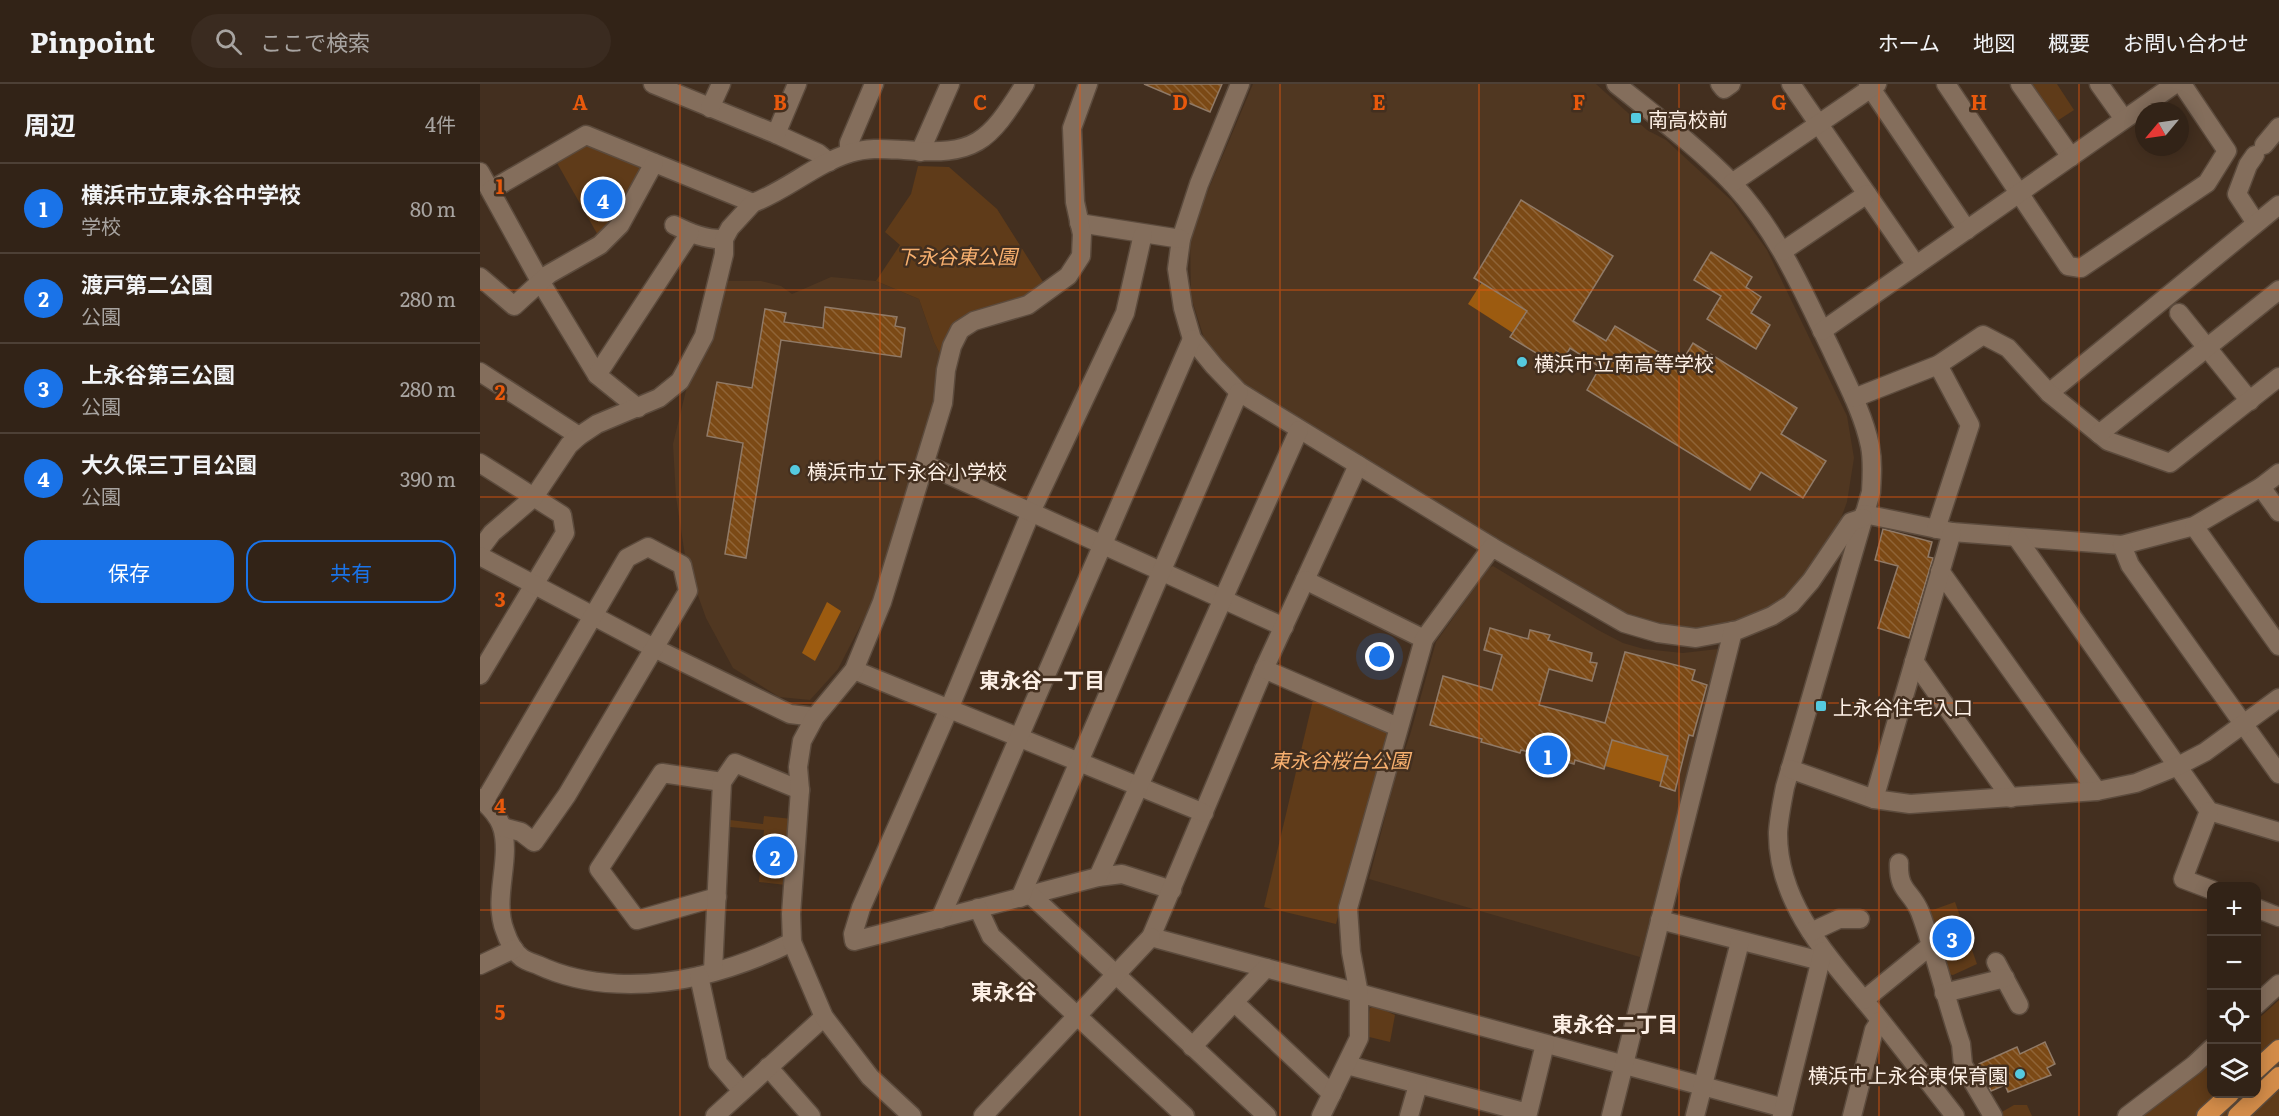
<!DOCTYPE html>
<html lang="ja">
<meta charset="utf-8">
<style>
body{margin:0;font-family:Literata,"Noto Sans JP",serif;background:#3a2b20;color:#f1f3f6}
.controls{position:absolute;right:18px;bottom:18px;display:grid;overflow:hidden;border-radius:12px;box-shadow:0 3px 15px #0003}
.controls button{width:54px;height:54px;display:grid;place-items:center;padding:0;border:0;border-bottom:2px solid #4d4036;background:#322317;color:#f1f3f6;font:30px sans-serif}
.compass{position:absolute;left:1655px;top:18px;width:54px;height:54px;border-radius:50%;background:#322317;box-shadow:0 3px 15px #0003;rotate:241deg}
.you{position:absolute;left:900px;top:573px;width:21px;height:21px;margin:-15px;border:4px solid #fff;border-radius:50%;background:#1a73e8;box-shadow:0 0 0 9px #1a73e833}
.badge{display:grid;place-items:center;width:39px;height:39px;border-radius:50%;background:#1a73e8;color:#fff;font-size:20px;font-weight:700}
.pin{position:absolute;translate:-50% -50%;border:3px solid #fff;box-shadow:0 2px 6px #0006}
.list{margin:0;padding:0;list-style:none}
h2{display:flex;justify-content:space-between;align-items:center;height:78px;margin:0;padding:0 24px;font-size:26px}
h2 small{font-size:20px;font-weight:400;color:#a8a4a1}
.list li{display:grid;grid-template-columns:39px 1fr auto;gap:18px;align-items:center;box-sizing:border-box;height:90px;padding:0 24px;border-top:2px solid #4d4036}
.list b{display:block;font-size:22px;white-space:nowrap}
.list p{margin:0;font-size:20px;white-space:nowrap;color:#a8a4a1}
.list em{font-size:20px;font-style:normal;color:#a8a4a1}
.actions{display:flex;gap:12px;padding:18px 24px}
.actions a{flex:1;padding:14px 0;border:2px solid #1a73e8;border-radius:18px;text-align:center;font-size:21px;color:#1a73e8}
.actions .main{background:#1a73e8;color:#fff}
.icon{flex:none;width:33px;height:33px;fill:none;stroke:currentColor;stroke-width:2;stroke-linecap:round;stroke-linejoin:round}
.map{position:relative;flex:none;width:1799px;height:1032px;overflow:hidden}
header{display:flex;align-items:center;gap:36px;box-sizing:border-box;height:84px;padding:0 30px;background:#322317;border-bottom:2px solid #4d4036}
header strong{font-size:28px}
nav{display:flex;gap:33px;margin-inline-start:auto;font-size:21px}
.search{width:420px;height:54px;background:#3a2b20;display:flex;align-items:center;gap:15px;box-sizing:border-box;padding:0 21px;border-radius:33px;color:#a8a4a1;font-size:22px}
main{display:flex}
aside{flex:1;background:#322317}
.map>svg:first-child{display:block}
.built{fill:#503721}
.green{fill:#5f3b19}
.water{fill:#9c5b10}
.building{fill:url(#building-back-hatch);stroke:#907a67;stroke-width:1.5}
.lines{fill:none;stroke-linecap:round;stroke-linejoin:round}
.minor-casing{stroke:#5c4b3d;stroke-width:21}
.highway-casing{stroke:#5c4b3d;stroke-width:21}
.minor{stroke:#846e5c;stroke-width:18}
.highway{stroke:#d38c49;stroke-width:18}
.grid{fill:none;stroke:#e8590c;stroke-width:1.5;stroke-opacity:0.55}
.poi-dot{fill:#55cadf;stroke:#432f1f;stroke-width:2}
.labels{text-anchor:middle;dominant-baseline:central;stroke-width:5;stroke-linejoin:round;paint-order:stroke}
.poi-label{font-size:20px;fill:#fdf0e6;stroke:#432f1f;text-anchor:start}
.park-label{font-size:20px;font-style:italic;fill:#f8b06f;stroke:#432f1f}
.neighbourhood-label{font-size:21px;font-weight:bold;fill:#fdf0e6;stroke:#432f1f}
.quarter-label{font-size:22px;font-weight:bold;fill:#fdf0e6;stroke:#432f1f}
.grid-label{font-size:20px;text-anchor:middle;font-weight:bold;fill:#e8590c;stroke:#432f1f;stroke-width:5;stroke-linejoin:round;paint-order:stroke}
</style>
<header>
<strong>Pinpoint</strong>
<div class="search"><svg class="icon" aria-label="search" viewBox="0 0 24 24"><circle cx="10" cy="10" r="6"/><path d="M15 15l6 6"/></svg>ここで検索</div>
<nav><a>ホーム</a><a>地図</a><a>概要</a><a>お問い合わせ</a></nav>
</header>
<main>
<aside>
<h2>周辺<small>4件</small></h2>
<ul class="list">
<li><span class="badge">1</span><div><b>横浜市立東永谷中学校</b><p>学校</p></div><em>80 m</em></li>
<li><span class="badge">2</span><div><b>渡戸第二公園</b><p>公園</p></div><em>280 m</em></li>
<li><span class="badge">3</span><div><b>上永谷第三公園</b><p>公園</p></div><em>280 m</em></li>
<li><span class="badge">4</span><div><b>大久保三丁目公園</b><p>公園</p></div><em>390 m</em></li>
</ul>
<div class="actions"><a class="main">保存</a><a>共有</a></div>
</aside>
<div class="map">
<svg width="1799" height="1032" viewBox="0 0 1799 1032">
<defs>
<pattern id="building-back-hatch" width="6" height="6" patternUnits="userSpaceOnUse" patternTransform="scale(1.5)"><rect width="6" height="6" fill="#7b4915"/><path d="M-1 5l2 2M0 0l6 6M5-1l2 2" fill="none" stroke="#8f6437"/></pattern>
</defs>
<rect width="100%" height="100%" fill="#432f1f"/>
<g class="built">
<polygon points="773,0 1116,0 1167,46 1186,56 1252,117 1287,166 1367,332 1374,374 1367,418 1361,434 1364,436 1321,502 1287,528 1241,545 1163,545 760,302 724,254 711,213 710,149"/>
<polygon points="351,193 396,197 439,215 454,258 463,276 449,343 392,519 358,585 330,616 299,613 253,584 226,534 206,478 196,413 193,360 208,298 245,197 281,197 301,202 312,210"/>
<polygon points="1013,482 1118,546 1143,559 1164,565 1203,569 1238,565 1240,568 1160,873 889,795 916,691 930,651 956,558 1009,484"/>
</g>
<g class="green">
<polygon points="1549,0 1577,0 1594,26 1574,39"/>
<polygon points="105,61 161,83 163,91 134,138 119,153 77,79"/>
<polygon points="438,82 469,83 517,125 565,201 555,210 505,225 463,276 454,258 439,215 396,197 420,161 405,148 431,110"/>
<polygon points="833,616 910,646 856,840 784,823"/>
<polygon points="284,732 312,735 306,801 279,798 284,746 250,743 250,736 283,740"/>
<polygon points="1475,818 1497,880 1473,891 1467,890 1447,828"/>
<polygon points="1799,916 1799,1032 1662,1032 1731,975 1732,1010 1776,1010 1777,936"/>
<polygon points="895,922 915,931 910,958 885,952 890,924"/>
<polygon points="1534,1021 1547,1021 1552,1032 1521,1032 1520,1029"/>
</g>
<g class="water">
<polygon points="1002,198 1047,227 1033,249 988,220"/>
<polygon points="347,518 361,527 335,577 322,569"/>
<polygon points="1132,656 1188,672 1181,698 1125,682"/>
</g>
<g class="building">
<polygon points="664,0 742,0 730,28"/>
<polygon points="1041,116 1133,172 1093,237 1126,257 1135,242 1200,281 1213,259 1317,324 1301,350 1346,377 1323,414 1281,388 1270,406 1107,306 1120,283 1090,264 1079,283 1030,253 1047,227 994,194"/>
<polygon points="1231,168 1272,193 1266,203 1281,213 1271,229 1290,241 1276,265 1227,235 1241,212 1214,196"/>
<polygon points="345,223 417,233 415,242 425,244 421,273 301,256 266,474 245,470 263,359 227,352 237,298 272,304 285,225 306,229 304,238 343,244"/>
<polygon points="1403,445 1452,458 1448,473 1453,474 1429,554 1398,544 1418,482 1395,476"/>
<polygon points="1010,544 1048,555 1050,546 1070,551 1068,556 1112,569 1110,578 1117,579 1112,597 1069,585 1059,621 1125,639 1145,568 1215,586 1212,596 1227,601 1213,652 1209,651 1195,707 1180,702 1188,672 1132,656 1124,685 1095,676 1094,680 1041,666 1040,669 1001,658 1002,655 950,641 963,592 1012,606 1022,571 1004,566"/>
<polygon points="1565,958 1575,980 1567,984 1571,991 1528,1008 1525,1001 1511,1007 1499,980 1537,963 1540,970"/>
</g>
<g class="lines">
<g class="minor-casing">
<g id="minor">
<polyline points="173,0 296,50 338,69 349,78"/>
<polyline points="760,0 719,100 701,155 697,185 703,224 712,255 734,282 759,308 1012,463"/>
<path d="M1136,0C1176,32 1219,64 1254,101C1298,149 1323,207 1351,265C1365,296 1383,328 1390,362C1393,377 1392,392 1391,408L1305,703C1302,718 1299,733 1298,748C1297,820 1350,875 1393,927C1421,962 1448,997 1475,1032"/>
<polyline points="1240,0 1244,5 1251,0"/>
<polyline points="1311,0 1436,181"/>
<polyline points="1388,0 1487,146"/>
<polyline points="1466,0 1588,182 1601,184 1727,99 1747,67 1702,0"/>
<polyline points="1540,0 1591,73"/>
<polyline points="1619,0 1644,35"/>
<polyline points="230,24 241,0"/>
<polyline points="296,50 317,0"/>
<polyline points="1784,61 1799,43"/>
<polyline points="440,68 470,0"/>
<polyline points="369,69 369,59 394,0"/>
<polyline points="0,88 60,197 117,291 158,324"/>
<polyline points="1252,99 1397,0"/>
<polyline points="11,106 106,51 273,119"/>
<polyline points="1772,133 1757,110 1768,81 1775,71"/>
<polyline points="599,139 701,155"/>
<path d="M194,141C210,149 226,156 244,155"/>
<polyline points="663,150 645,229 551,428 469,625 381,824 373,850 374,857 618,793 642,790 692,806"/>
<polyline points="1303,167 1387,110"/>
<polyline points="0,193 34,222 69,190 120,161 140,141 174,79"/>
<polyline points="1699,229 1770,317"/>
<polyline points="1342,247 1695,0"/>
<polyline points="0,288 99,352"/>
<polyline points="117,291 210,149"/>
<polyline points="1569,309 1799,121"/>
<polyline points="1374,314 1458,281 1503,251 1528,264 1569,309 1628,357 1690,379 1799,293"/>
<polyline points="1619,350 1799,206"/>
<polyline points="0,379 82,431 85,449 0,591"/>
<polyline points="445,380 804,543"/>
<polyline points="878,381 784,585 671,853 1304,1024"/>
<polyline points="1781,403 1799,428"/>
<polyline points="1384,430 1472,448 1642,461 1714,442 1781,403 1799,389"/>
<polyline points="1714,442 1799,562"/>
<polyline points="1456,445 1490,341 1458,281"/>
<polyline points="1537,454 1729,727 1799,748"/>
<polyline points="1642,461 1650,481 1799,690"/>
<path d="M0,465L12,449L54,413L89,361L99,352L117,340L179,314L200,297L224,252L244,170V155L250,144L273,119C307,106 335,80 370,69C388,63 406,65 424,66C496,72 508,59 545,0"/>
<polyline points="0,472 174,564 310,630 335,633"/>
<polyline points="1460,487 1617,707"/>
<polyline points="825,496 944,555"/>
<polyline points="1434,577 1531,714"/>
<polyline points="784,585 918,643"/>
<polyline points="374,586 724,729"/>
<polyline points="1310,685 1394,715 1430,720 1617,707 1656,699 1698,682 1725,668 1799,614"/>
<path d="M0,714C9,723 18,731 22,743C32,776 12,814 25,847C28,856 34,868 42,874C46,877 53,879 58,881C107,904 166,904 219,892C252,884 282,873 312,858"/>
<polyline points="1394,715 1472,448"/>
<polyline points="4,718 147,474 168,463 202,481 208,507 87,711 54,758 41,748 22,743"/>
<polyline points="1729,727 1703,795 1732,806"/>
<path d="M1419,779C1418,808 1431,806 1440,828C1456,871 1466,917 1481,960L1483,981L1513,1032"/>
<polyline points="618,793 819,346"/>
<polyline points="551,811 787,1032"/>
<polyline points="237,813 157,836 119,785 182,689 242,698"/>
<polyline points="540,814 759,308"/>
<polyline points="498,824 511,852 705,1032"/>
<polyline points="1776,824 1799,833"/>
<polyline points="460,835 712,255"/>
<polyline points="1180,836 1341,877"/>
<polyline points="1331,848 1359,835 1380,835"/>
<polyline points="1516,878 1539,921"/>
<polyline points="0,881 34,865"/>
<polyline points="233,887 242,698 255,679 320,706"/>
<polyline points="219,892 238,979 262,1007"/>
<polyline points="1464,909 1525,894"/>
<polyline points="1384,916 1450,862"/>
<polyline points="754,918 852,1010"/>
<polyline points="1776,921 1799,900"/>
<polyline points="712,963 786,884"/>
<polyline points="867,981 1048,1029 1065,960"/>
<polyline points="288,983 331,1032"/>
<polyline points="235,1032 344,933"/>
<polyline points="432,1032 390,993 344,933 312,858 311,830 320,706 318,683 322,657 335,633 374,586 402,518 463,319 466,286 472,262 480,246 494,237 548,221 588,192 601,172 602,150 595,118 592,44 608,0"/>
<polyline points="503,1032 671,853"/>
<polyline points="841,1032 879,954 879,910 871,868 868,824 944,555 1012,463 1144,539 1178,549 1216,554 1258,546 1292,532 1311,520 1331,497 1371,438 1383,434"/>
<polyline points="929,1032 938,1001"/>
<polyline points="1131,1032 1253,547"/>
<polyline points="1215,1032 1260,858"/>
<polyline points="1302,1032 1343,867"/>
<polyline points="1372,1032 1394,946 1400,937"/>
<polyline points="1647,1032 1714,981 1732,964"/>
</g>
</g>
<g class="highway-casing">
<g id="highway">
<polyline points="1776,986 1799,965"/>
<polyline points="1726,1032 1750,1010"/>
<polyline points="1757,1032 1799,992"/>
</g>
</g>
<use href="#minor" class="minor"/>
<use href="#highway" class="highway"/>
</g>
<path class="grid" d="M200,0V1032M400,0V1032M600,0V1032M800,0V1032M999,0V1032M1199,0V1032M1399,0V1032M1599,0V1032M0,206H1799M0,413H1799M0,619H1799M0,826H1732M1776,826H1799"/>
<g class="poi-dot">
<rect x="1150" y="28" width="12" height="12" rx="3"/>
<circle cx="1042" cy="278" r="6"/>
<circle cx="315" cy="386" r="6"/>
<rect x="1335" y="616" width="12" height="12" rx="3"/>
<circle cx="1540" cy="990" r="6"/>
</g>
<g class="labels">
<g class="poi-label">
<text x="1168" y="34">南高校前</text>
<text x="1054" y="278">横浜市立南高等学校</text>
<text x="327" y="386">横浜市立下永谷小学校</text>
<text x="1353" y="622">上永谷住宅入口</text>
<text x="1528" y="990" text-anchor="end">横浜市上永谷東保育園</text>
</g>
<g class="park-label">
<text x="477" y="171">下永谷東公園</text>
<text x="860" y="675">東永谷桜台公園</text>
</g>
<g class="neighbourhood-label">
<text x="562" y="594">東永谷一丁目</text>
<text x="1135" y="938">東永谷二丁目</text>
</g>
<g class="quarter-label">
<text x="524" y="906">東永谷</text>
</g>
</g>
<g class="grid-label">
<text x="100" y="26">A</text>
<text x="300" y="26">B</text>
<text x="500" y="26">C</text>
<text x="700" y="26">D</text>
<text x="899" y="26">E</text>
<text x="1099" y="26">F</text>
<text x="1299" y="26">G</text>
<text x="1499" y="26">H</text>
<text x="20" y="110">1</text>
<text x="20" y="316">2</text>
<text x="20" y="523">3</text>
<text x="20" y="729">4</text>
<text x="20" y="936">5</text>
</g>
</svg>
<div class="controls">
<button>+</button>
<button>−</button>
<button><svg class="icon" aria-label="locate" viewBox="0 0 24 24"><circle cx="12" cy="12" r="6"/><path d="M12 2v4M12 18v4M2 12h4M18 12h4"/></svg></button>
<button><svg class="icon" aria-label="layers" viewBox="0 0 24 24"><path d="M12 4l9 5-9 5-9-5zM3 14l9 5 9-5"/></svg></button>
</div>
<svg class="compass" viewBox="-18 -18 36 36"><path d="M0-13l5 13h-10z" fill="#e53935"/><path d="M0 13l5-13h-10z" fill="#a8a4a1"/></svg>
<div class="you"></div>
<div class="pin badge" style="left:1068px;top:671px">1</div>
<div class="pin badge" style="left:295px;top:772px">2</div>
<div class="pin badge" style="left:1472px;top:854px">3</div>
<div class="pin badge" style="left:123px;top:115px">4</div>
</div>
</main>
